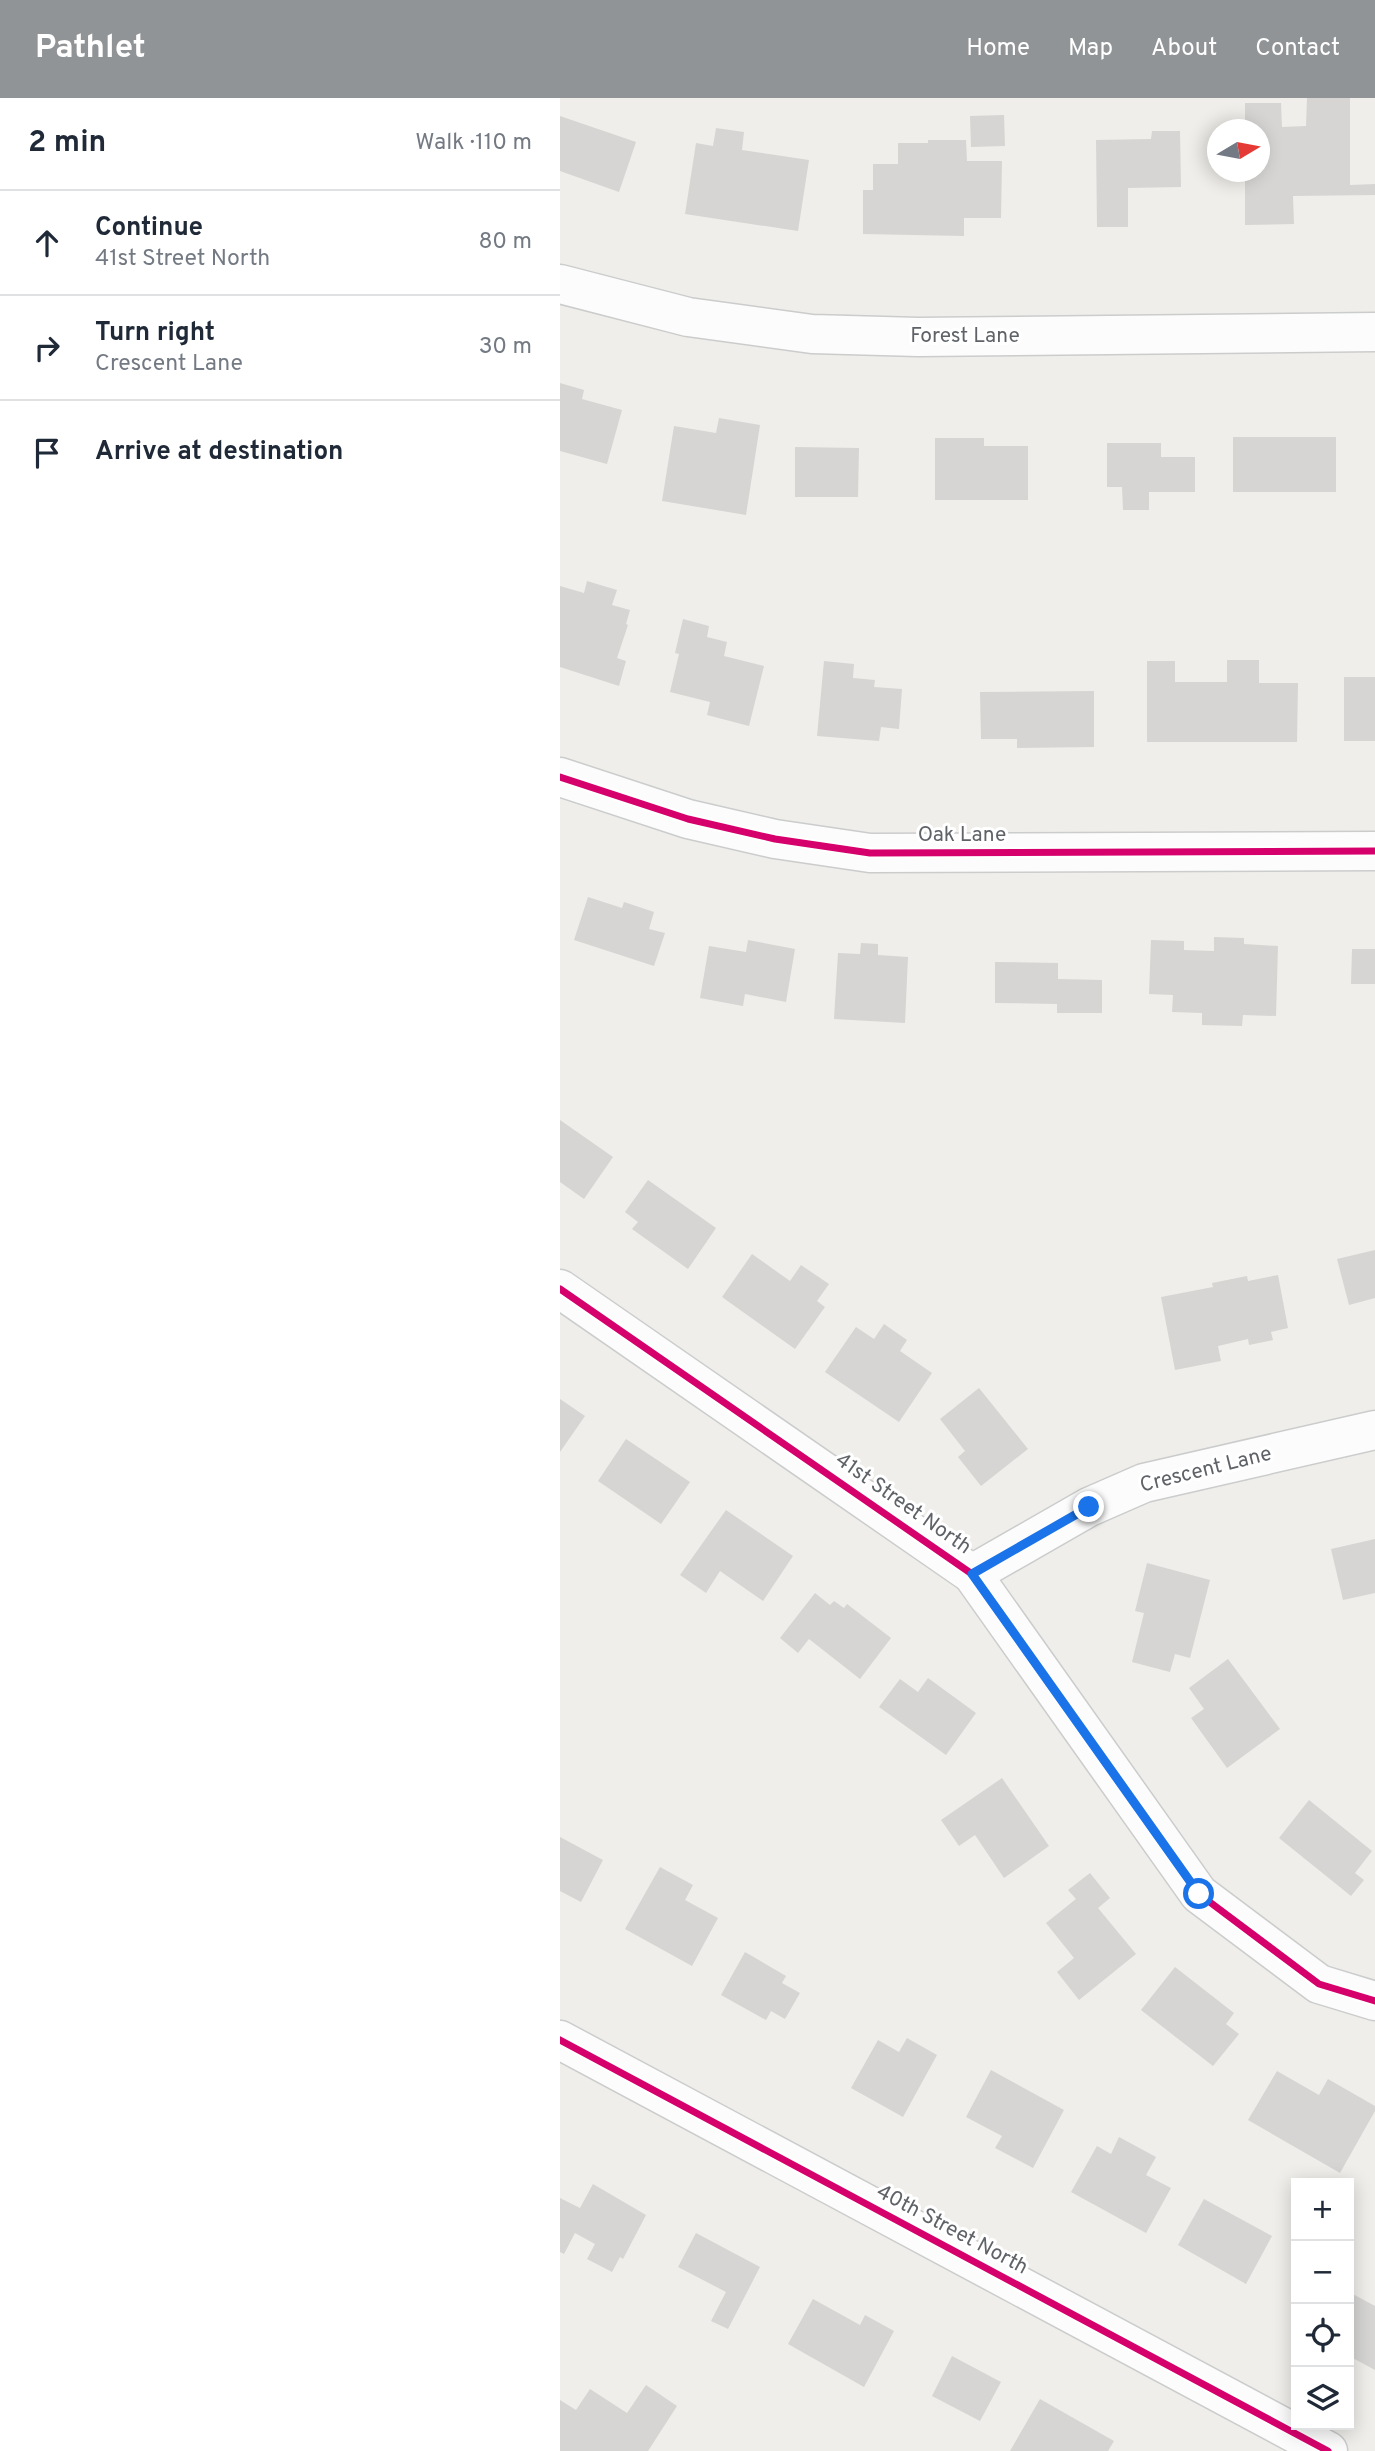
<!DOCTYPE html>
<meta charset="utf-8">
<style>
body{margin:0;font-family:Overpass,sans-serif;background:#f2f2f3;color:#1f2937}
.controls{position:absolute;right:21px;bottom:21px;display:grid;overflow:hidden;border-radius:0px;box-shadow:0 4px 18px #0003}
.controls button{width:63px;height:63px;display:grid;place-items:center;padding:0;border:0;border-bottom:2px solid #e0e1e3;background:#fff;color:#1f2937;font:35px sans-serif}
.compass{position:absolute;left:647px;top:21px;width:63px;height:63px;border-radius:50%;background:#fff;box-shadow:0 4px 18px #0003;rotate:80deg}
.stop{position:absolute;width:21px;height:21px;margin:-16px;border:5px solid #1a73e8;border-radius:50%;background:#fff}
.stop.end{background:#1a73e8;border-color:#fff;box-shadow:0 2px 7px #0008}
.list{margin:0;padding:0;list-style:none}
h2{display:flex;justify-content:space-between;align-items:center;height:91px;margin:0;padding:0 28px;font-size:30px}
h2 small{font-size:23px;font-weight:400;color:#747a83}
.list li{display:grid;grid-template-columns:46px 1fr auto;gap:21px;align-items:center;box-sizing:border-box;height:105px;padding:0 28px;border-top:2px solid #e0e1e3}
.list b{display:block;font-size:26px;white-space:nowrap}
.list p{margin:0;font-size:23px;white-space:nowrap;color:#747a83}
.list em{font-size:23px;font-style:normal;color:#747a83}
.icon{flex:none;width:38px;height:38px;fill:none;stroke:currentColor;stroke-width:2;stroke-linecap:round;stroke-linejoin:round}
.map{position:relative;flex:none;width:815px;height:2353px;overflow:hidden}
header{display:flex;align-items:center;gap:42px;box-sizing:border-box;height:98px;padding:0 35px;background:#919496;color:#fff}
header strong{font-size:33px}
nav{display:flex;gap:38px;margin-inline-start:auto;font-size:24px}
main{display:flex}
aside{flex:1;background:#fff}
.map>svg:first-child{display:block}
.building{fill:#d6d5d3}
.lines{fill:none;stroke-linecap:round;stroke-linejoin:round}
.street-casing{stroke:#cbcccc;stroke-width:41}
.street{stroke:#fdfcfc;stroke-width:38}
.cycleway-casing{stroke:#fff;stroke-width:11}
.cycleway{stroke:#d6006c;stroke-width:7}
.route{stroke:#1a73e8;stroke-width:9}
.labels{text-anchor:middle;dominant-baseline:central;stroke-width:6;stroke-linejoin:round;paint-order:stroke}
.street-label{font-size:21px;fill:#5f6368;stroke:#fff}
</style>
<header>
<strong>Pathlet</strong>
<nav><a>Home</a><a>Map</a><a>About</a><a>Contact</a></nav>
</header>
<main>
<aside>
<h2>2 min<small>Walk · 110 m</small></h2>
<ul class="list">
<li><svg class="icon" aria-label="ahead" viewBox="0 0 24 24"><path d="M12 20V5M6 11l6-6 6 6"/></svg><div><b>Continue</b><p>41st Street North</p></div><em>80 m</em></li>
<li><svg class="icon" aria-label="right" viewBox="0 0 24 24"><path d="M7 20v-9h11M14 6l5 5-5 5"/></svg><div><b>Turn right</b><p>Crescent Lane</p></div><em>30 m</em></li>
<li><svg class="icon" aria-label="arrive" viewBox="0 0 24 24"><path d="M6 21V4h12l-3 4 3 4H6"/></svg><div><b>Arrive at destination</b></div></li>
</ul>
</aside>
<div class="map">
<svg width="815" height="2353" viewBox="0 0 815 2353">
<rect width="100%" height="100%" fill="#efeeea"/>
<g class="building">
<polygon points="747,0 790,0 790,87 815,86 815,97 733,98 734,126 685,127 685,74 699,74 699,32 685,32 685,5 721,5 722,29 746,28"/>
<polygon points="444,17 445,48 411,49 410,18"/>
<polygon points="0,18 76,44 59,94 0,73"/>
<polygon points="156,30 184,34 182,52 249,62 238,133 125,116 136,45 153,48"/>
<polygon points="592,33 620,33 621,89 568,90 568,129 537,129 536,42 591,41"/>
<polygon points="368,42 406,42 407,63 442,63 441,120 404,120 404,138 303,136 303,92 313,92 313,66 338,66 338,45 368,45"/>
<polygon points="0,285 24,292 22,301 62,312 47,366 0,353"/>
<polygon points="159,320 200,327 186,417 102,403 114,328 156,335"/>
<rect x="673" y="339" width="103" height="55"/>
<polygon points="375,340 424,340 424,348 468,348 468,402 375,402"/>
<polygon points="547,345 601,345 601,359 635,359 635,394 589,394 589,412 563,412 562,389 547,389"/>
<polygon points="235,349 299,350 298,399 235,399"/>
<polygon points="27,483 57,492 52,507 70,512 66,526 68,527 57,560 66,563 59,588 0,569 0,488 24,495"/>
<polygon points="123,521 149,528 147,539 167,544 164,558 204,568 189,628 147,617 150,604 110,594 119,556 115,555"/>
<polygon points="667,562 699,562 699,585 738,585 737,644 587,644 587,563 615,563 615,584 667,584"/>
<polygon points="264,563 294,566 293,580 315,582 314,589 342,591 339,631 321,629 319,643 257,638"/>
<rect x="784" y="579" width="31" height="64"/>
<polygon points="534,593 534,649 457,650 457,641 421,641 420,594"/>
<polygon points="28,799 62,810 64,804 94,814 89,831 105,835 94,868 14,842"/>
<polygon points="654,839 684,840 684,846 718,848 716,918 683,917 682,928 642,927 642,915 612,914 613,897 589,896 591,842 624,843 624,852 654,853"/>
<polygon points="188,842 235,851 226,904 185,896 183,908 140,900 149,848 186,854"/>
<polygon points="301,845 318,846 318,857 348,859 345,925 274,921 278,855 300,856"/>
<polygon points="792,851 815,851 815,886 791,886"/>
<polygon points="435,864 498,865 498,881 542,882 542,915 497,915 497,906 435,905"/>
<polygon points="0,1022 53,1059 24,1101 0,1084"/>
<polygon points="88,1082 156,1130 128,1171 72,1131 78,1124 65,1114"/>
<polygon points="815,1152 815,1200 789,1207 777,1161"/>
<polygon points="192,1156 230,1183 241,1167 269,1186 257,1203 265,1209 235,1251 162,1199"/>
<polygon points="718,1177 728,1230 711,1234 713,1242 689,1247 688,1241 658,1248 661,1263 615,1272 601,1199 653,1189 652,1185 687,1178 688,1183"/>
<polygon points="324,1226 347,1242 340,1253 372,1275 339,1324 265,1274 296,1229 314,1241"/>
<polygon points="419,1290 468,1351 421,1388 398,1359 405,1353 380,1321"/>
<polygon points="0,1301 25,1318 0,1354"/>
<polygon points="66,1341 130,1384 101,1426 38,1383"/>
<polygon points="166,1412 233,1458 203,1503 160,1473 146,1495 120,1477"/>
<polygon points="815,1441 815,1495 783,1502 771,1451"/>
<polygon points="587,1465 650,1482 630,1560 615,1556 610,1574 572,1564 584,1515 575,1513"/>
<polygon points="255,1495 270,1507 274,1503 284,1510 287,1506 331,1540 300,1581 249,1541 238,1555 220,1540"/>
<polygon points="668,1561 720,1631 667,1670 631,1620 644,1611 629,1590"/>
<polygon points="368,1580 416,1615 386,1657 319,1609 340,1581 358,1594"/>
<polygon points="442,1680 489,1748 444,1780 415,1737 399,1748 381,1722"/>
<polygon points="749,1702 812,1753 795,1775 804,1782 791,1798 719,1740"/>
<polygon points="0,1739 43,1762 21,1804 0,1793"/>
<polygon points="100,1769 133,1787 125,1802 158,1820 132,1868 65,1831"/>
<polygon points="530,1775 550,1800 538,1810 576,1856 519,1902 497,1874 514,1860 486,1825 516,1801 508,1792"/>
<polygon points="185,1854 226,1878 222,1885 240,1895 225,1921 211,1913 206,1922 161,1897"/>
<polygon points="615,1869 674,1915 666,1926 679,1936 653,1968 581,1912"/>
<polygon points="347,1940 377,1957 343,2019 291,1990 318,1942 339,1954"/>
<polygon points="431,1972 504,2012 473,2070 435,2050 442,2038 406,2019"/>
<polygon points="717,1973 759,1997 768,1981 815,2008 815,2013 780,2075 688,2022"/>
<polygon points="559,2039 596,2059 586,2077 611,2090 586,2135 511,2094 537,2048 551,2056"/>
<polygon points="33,2086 86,2117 63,2161 60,2159 52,2174 27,2161 35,2146 15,2135 4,2156 0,2154 0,2100 20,2110"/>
<polygon points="644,2101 712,2138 686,2186 618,2147"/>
<polygon points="136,2135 200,2169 168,2231 151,2223 166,2194 118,2169"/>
<polygon points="789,2194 815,2208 815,2272 789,2258"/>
<polygon points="253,2201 300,2227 305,2217 334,2233 304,2289 228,2246"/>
<polygon points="392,2258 441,2284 420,2323 372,2298"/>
<polygon points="86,2287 117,2308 88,2353 0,2353 0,2302 16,2312 30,2291 67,2315"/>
<polygon points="480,2301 554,2343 548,2353 450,2353"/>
</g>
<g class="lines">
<g class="street-casing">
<g id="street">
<polyline points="0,186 128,219 252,236 358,239 815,234"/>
<polyline points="0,679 128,721 215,741 310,755 815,753"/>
<polyline points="0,1191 412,1476 639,1796 759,1886 815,1903"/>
<polyline points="412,1476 529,1409 584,1385 815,1332"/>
<polyline points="0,1942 768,2353"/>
</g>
</g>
<use href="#street" class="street"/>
<g class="cycleway-casing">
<g id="cycleway">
<polyline points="0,679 128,721 215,741 310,755 815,753"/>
<polyline points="0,1191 412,1476 639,1796 759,1886 815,1903"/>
<polyline points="0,1942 768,2353"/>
</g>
</g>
<use href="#cycleway" class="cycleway"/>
</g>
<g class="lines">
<polyline class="route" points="529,1409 412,1476 639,1796"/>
</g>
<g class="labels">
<g class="street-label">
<text x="405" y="238">Forest Lane</text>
<text x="402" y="737">Oak Lane</text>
<text transform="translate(646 1372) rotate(-14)">Crescent Lane</text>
<text transform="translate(343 1406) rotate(35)">41st Street North</text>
<text transform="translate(392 2132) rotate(28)">40th Street North</text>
</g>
</g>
</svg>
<div class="controls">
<button>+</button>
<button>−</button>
<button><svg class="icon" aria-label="locate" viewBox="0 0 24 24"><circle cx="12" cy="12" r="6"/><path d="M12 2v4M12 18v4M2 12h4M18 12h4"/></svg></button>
<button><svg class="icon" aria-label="layers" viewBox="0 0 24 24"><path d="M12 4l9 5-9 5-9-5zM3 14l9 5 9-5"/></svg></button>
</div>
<svg class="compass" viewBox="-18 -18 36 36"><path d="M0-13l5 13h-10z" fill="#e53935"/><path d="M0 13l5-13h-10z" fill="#747a83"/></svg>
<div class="stop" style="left:639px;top:1796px"></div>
<div class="stop end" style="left:529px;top:1409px"></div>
</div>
</main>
